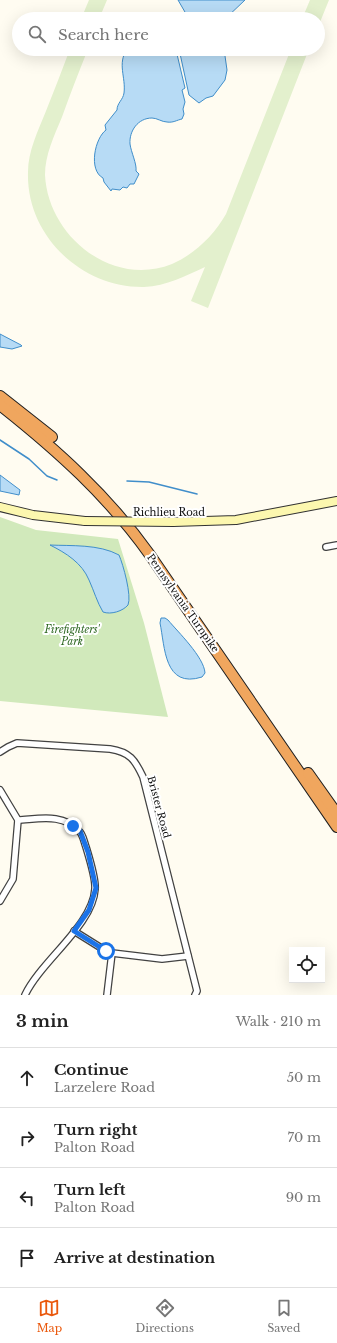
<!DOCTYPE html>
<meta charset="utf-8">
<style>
body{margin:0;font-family:"Libre Baskerville",serif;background:#f6f6f6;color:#222}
.controls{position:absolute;right:12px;bottom:12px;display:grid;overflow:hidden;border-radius:0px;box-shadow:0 4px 16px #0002}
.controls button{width:36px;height:36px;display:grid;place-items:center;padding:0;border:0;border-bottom:1px solid #e0e0e0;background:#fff;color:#222;font:20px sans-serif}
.stop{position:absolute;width:12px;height:12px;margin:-9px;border:3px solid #1a73e8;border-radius:50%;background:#fff}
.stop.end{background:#1a73e8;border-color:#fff;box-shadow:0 1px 4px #0008}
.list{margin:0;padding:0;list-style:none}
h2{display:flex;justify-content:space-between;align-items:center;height:52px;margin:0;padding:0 16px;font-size:17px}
h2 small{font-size:13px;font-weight:400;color:#767676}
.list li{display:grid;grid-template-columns:26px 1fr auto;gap:12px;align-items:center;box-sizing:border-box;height:60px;padding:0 16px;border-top:1px solid #e0e0e0}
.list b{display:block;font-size:15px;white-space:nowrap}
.list p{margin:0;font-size:13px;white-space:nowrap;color:#767676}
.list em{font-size:13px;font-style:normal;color:#767676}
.icon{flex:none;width:22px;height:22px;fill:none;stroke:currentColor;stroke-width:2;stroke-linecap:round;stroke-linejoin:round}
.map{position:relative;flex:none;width:337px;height:995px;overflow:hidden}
.search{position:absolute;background:#fff;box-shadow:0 4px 16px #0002;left:12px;right:12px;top:12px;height:44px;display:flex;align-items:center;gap:10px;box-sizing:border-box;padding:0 14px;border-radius:22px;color:#767676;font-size:15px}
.sheet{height:292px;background:#fff}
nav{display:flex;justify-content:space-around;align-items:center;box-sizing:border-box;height:56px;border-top:1px solid #e0e0e0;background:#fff;font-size:11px;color:#767676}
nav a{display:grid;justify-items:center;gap:2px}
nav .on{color:#ea580c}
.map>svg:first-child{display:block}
.green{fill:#d1e9bb}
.pitch{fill:#e3f0cd}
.water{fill:#b7dbf5;stroke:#408eca}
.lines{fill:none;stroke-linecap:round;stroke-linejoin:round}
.stream{stroke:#408eca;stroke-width:1.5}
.street-casing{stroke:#424242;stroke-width:8}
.secondary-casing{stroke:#313131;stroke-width:10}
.highway-casing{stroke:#202020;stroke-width:12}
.street{stroke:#fff;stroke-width:5.5}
.secondary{stroke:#fcf7af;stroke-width:8}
.highway{stroke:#f0a65e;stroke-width:10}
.secondary-bridge-casing{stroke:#313131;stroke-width:10;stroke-linecap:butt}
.secondary-bridge{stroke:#fcf7af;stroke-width:8}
.route{stroke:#1a73e8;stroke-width:5}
.labels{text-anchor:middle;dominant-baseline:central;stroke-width:4;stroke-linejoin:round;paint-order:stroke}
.street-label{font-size:10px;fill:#0f0f0f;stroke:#fff}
.park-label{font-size:10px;font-style:italic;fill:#2c6620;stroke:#fff}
</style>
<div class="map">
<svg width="337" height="995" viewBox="0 0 337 995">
<rect width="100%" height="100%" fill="#fffcf1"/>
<polygon class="green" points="0,517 36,530 118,539 144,623 168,717 0,701"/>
<g class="pitch">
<polygon points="89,0 107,0 99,19 81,19"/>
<polygon points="310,0 329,0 318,27 318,19 302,19"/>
<path d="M70,49H88C79,72 70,94 62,117C54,136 45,155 45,175C48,236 112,288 172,264C195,254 214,235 226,214L291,49H309L208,308L191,301L205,267C185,276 167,286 144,287C82,288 26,236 28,172C28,151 38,131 46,111C54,91 62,70 70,49Z"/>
</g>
<g class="water">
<polygon points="178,0 245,0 225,19 189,19"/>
<path d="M127,49L176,50L185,88L182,90L185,102L183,109L184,114L182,119C177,120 173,123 167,122C162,122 157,118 152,118C138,118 129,131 130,144C131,152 137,164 136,171L139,174L134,184H130L127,188L123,187L120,190L112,189L111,191L104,182L103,178C88,170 95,138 106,130L105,125L117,110C117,103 123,100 124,93C126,77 117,64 127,49Z"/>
<polygon points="179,49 224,49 227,70 225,80 213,96 206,98 199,103 189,95"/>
<polygon points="0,334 21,345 22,346 12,349 0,347"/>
<polygon points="0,475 20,490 19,495 0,491"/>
<path d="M50,545C71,546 99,544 119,555C123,564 132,596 128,605C123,611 111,615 103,612C97,602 94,591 89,580C82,563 66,553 50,545Z"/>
<path d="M161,618H165L168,620C178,632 204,657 205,673L202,677C164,689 165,647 160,623Z"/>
</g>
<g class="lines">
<g class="stream">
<polyline points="0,440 29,459 47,476 57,480"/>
<polyline points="127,481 149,482 197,494"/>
</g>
<g class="street-casing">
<g id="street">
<polyline points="326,547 337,545"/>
<path d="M0,752L8,747L17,743L110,749C130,752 135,760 143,777L197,991L195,995"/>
<polyline points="0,790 18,820 13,879 0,901"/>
<path d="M18,820C39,819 63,813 79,831C83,834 84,842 86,847C89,857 96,879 95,889C93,925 41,961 25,995"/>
<polyline points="74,931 106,951 112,953 162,959 188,956"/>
<polyline points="107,995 112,953"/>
</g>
</g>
<g class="secondary-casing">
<g id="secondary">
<polyline points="0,507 33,515 85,521"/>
<polyline points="173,522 236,520 337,501"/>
</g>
</g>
<g class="highway-casing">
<g id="highway">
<polyline points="0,396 52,437"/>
<path d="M0,405C57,450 108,496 150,555L337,827"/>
<polyline points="308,773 337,814"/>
</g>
</g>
<use href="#street" class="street"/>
<use href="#secondary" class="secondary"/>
<use href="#highway" class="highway"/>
<g class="secondary-bridge-casing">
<polyline id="secondary-bridge" points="85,521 173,522"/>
</g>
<use href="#secondary-bridge" class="secondary-bridge"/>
</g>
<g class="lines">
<polyline class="route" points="73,826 80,831 88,852 96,888 89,910 74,931 106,951"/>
</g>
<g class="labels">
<g class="street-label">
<text x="169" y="512">Richlieu Road</text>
<text transform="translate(183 603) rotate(55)">Pennsylvania Turnpike</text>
<text transform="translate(159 807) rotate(75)">Brister Road</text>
</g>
<g class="park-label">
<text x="72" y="629">Firefighters'<tspan x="72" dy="12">Park</tspan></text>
</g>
</g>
</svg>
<div class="controls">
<button><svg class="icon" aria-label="locate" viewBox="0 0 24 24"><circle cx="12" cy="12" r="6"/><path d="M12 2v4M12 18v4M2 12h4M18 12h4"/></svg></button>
</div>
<div class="stop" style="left:106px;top:951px"></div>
<div class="stop end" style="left:73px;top:826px"></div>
<div class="search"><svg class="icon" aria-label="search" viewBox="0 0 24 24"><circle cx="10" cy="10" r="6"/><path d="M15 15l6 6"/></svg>Search here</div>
</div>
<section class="sheet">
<h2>3 min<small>Walk · 210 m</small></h2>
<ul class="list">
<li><svg class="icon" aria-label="ahead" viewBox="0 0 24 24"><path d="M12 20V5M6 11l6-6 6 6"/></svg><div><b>Continue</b><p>Larzelere Road</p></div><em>50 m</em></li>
<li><svg class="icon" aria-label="right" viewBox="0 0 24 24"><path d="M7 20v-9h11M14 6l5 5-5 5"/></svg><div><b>Turn right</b><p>Palton Road</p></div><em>70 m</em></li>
<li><svg class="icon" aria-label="left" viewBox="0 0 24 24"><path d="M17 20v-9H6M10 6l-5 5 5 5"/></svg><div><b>Turn left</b><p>Palton Road</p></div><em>90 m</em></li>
<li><svg class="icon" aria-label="arrive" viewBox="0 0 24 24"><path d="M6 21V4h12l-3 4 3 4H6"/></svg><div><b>Arrive at destination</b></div></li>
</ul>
</section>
<nav>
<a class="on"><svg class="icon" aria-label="map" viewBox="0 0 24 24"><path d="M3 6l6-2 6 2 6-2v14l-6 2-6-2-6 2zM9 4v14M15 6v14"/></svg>Map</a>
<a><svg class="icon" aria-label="directions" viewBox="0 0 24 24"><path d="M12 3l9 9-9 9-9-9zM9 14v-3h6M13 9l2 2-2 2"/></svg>Directions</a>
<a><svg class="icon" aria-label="saved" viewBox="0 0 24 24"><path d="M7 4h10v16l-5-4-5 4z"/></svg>Saved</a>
</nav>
